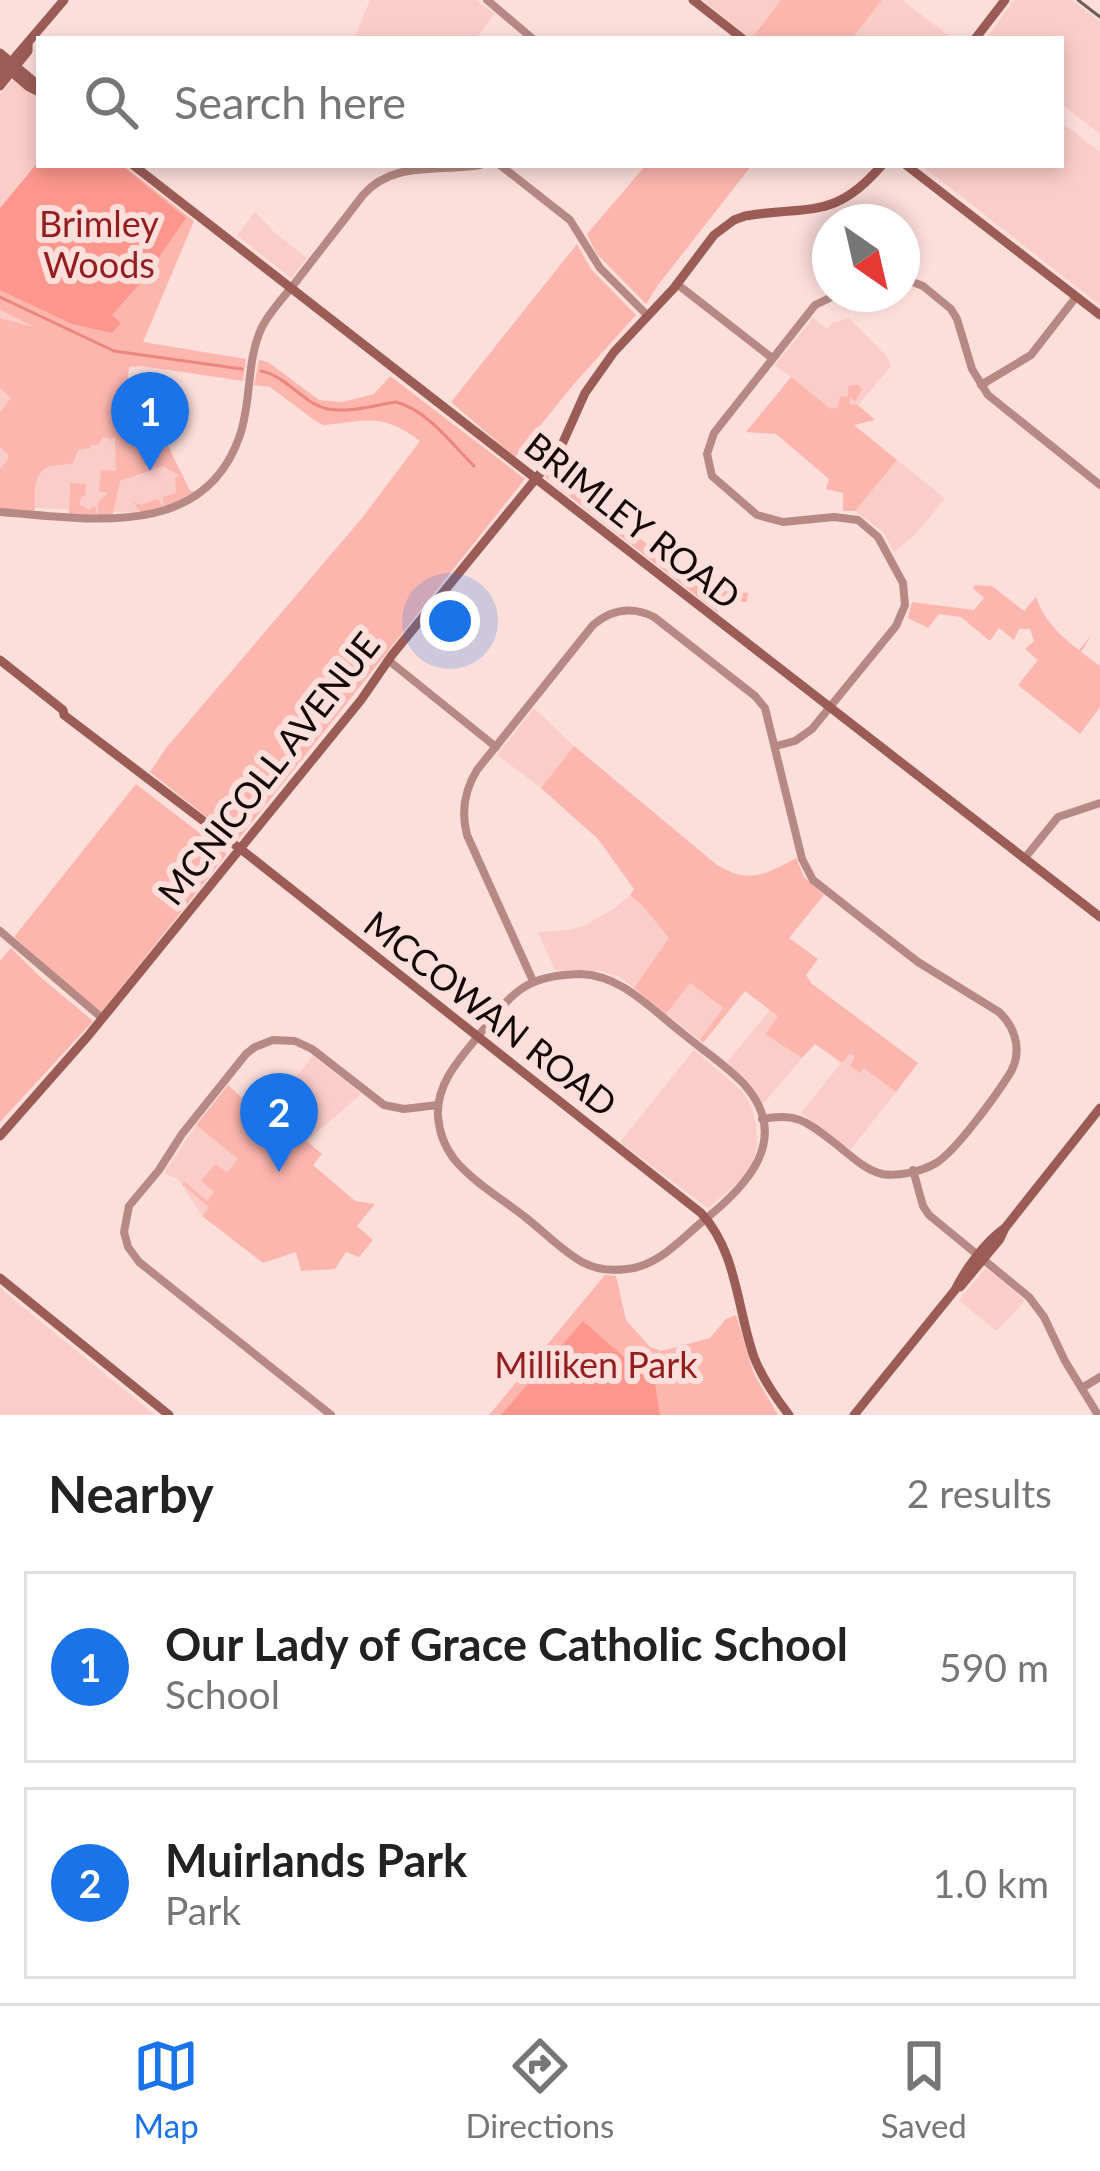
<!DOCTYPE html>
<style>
body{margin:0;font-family:Lato,sans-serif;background:#f2f2f2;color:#222}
.compass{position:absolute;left:812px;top:204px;width:108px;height:108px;border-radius:50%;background:#fff;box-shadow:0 6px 18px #0003;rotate:146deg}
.you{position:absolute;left:450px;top:621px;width:42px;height:42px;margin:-30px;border:9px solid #fff;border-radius:50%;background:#1a73e8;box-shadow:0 0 0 18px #1a73e833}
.badge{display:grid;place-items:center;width:78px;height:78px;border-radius:50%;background:#1a73e8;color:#fff;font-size:39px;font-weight:700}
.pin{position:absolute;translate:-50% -99px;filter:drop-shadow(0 3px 6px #0008)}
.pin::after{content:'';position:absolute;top:63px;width:42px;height:36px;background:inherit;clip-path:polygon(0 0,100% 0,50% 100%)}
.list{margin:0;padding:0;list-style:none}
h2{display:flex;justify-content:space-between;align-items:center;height:156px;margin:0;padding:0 48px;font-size:51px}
h2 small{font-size:39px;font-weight:400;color:#767676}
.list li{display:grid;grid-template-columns:78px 1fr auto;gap:36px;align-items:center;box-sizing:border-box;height:192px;margin:0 24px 24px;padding:0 24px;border:3px solid #e0e0e0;border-radius:0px}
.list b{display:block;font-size:45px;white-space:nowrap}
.list p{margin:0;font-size:39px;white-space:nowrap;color:#767676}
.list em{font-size:39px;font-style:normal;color:#767676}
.icon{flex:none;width:66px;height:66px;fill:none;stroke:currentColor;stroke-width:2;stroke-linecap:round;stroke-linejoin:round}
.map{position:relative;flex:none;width:1100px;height:1415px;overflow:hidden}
.search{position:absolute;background:#fff;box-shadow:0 6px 18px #0003;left:36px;right:36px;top:36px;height:132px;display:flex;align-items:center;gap:30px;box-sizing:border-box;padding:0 42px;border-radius:0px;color:#767676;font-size:45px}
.sheet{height:588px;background:#fff}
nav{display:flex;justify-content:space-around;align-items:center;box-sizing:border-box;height:168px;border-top:3px solid #e0e0e0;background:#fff;font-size:33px;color:#767676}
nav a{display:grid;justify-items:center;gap:6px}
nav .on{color:#1a73e8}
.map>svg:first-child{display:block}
.built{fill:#facdc8}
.green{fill:#fcb6ae}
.forest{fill:#fd978e}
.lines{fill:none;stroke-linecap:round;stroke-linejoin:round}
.stream{stroke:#ec877e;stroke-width:3}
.tertiary{stroke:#b68984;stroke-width:8}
.secondary{stroke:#9b5c56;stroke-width:9}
.rail{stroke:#705d5b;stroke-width:3}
.labels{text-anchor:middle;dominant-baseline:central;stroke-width:12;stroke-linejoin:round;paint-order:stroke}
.park-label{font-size:36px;fill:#941e1f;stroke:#fcdedb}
.street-label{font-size:36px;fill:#140807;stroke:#fcdedb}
</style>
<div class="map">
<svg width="1100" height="1415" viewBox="0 0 1100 1415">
<rect width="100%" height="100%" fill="#fcdedb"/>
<g class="built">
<polygon points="370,0 476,0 495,14 475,39 354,39"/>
<polygon points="703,0 781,0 751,39"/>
<polygon points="882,0 902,0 953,39 852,39"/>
<polygon points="1014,0 1072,0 1100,22 1100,134 1061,104 1061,39 986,39"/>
<polygon points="13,80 39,99 39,161 0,208 0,95"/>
<polygon points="1061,122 1100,152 1100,305 921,165 1061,165"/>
<polygon points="255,212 275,233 307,258 291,278 237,235"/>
<polygon points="0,310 100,358 129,367 124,410 152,413 189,490 165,505 136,513 0,506"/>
<polygon points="813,318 827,329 832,323 849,318 888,358 891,366 858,405 831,409 775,365"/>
<polygon points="897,460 945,498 917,533 894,552 883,532 855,511"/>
<polygon points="534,708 574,746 541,788 497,755"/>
<polygon points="630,895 641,904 669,938 634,988 620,977 602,971 555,970 538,932 568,930 584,926 615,908"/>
<polygon points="690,983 724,1009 700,1040 666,1014"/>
<polygon points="770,1010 778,1016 765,1034 802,1058 763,1104 751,1084 727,1062"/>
<polygon points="694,1050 742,1091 752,1107 756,1126 757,1146 752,1164 741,1180 708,1208 620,1142"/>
<polygon points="850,1052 866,1064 865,1068 896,1092 851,1149 801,1113"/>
<polygon points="313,1056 361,1094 307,1141 269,1110"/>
<polygon points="196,1125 244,1163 202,1216 179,1180 164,1173"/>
<polygon points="986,1268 1025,1301 996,1331 959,1300"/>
<polygon points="0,1287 14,1300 155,1415 0,1415"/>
</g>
<g class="green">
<polygon points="781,0 882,0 852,39 751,39"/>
<path d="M39,161V165H123L194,221L143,342L246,359L243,381L142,366L129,367L124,410L152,413L190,491H195L172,506L142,514L133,502L141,505L157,499L164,507L163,497L176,493L175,478L179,475L163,466L120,481L112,517L69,514L70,483L86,484L85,496H82L79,504L89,510L95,506L97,515L98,502L108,493L99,491L101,470L116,471L115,438H111L110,442L109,438H102L99,445H91L90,448L78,450L73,463C66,465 58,465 51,466C31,470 35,499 35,512L0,509V469L8,459V454L0,447V412L11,398L0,388V318L34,327L0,310V243L10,196Z"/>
<polygon points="646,165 752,165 658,285 646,304 596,253 587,234"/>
<polygon points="577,244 591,269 636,315 573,385 515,457 451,402"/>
<path d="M259,360L268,362L319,400L342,402L374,394L390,376L525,479L237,841L150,772L166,748L362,518L420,441C383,413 367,420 324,425L317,422L270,387L254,385Z"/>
<polygon points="791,377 831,409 838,407 840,397 848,396 848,388 850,385 859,385 862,390 855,401 849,397 850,404 858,405 875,420 854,425 897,460 855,511 843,511 843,493 826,489 829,479 776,434 746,432"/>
<polygon points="553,469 703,589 748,593 747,602 725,601 717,612 545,477"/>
<path d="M975,585L992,586L1024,611L1036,597C1045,621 1058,634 1079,650L1092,634L1081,652L1100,666V707L1080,734L1018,685L1038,660L1025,649L1034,641L1030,629H1019L1014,640L999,628L990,641L961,617L939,614L928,628L908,618L912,602L974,610L984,598L973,588Z"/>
<path d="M574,746L717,865C749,884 765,875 796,858L804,877L824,895L789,938L818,959L806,975L812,984L918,1063L896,1092L864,1068L860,1073L850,1066L855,1057L850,1053L842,1063L815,1044L802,1058L765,1034L778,1016L745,991L703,1043L700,1040L723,1008L690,983L666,1014L634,988L669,938L641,904L630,895L634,889L598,839L541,788Z"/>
<polygon points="136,784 227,854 100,1014 14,937"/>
<polygon points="11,948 39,976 93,1021 0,1122 0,961"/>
<polygon points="228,1085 261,1116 269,1110 322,1154 313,1165 355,1201 375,1204 357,1226 373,1240 359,1257 346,1252 335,1269 301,1271 296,1252 263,1263 202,1216 209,1207 182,1184 185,1182 207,1201 214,1192 201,1181 215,1164 227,1172 238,1159 196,1125"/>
<polygon points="605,1275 616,1276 626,1320 650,1347 661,1351 710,1338 726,1319 736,1315 754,1374 778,1415 489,1415"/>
</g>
<g class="forest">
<polygon points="39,161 39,165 121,165 186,218 144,279 112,315 121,323 112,333 72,324 0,290 0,208"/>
<polygon points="583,1321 655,1384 660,1415 501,1415"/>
</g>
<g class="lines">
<g class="stream">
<polyline points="0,297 114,351 242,369"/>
<path d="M261,371C287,376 302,403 328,409C349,413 375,405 396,402C427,410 452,444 474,466"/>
</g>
<g class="tertiary">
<polyline points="487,0 533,39"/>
<polyline points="500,165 570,220 600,268 647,315"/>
<polyline points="902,278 923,286 951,309 957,319 972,369 988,395 1100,485"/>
<polyline points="677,284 772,358"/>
<polyline points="981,385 1031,355 1076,297"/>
<path d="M0,512C87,518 204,542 240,435C252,400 246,360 262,327C270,311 284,297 295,283C318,253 341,224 363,195C394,160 439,172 480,165"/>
<polyline points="388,660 496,747"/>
<polyline points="776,746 795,741 812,729 896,626 905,605 903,583 878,537 858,520 834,517 783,522 757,515 712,476 707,454 714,433 815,305 838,294"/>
<polyline points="1024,859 1058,817 1100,803"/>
<polyline points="0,931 102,1018"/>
<path d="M580,974C621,975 650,1008 681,1032C701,1049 726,1065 744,1084C793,1139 746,1187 703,1221C680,1240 658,1266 627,1269C612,1271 595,1269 582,1262C562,1251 543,1231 525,1217C502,1199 473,1182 454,1159C445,1147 439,1132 438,1116C436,1081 463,1056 483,1030C515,989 527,976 580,974Z"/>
<path d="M533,981L467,835C461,812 464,791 477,770L593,625C612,609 632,606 654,617L755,696L765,708L802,859L813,880L865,921L918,962L999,1012C1018,1030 1023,1056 1007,1078C994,1098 955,1152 936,1163C923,1171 898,1177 882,1174C865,1170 850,1155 836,1144C808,1123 799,1112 762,1119"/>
<polyline points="913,1170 923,1206 929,1215 1029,1297 1044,1317 1065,1361 1098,1415"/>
<polyline points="1082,1388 1100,1377"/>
<polyline points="331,1415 139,1262 128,1247 124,1232 129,1206 159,1170 182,1134 246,1054 255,1047 273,1040 295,1041 312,1049 384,1105 404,1109 438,1105"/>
</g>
<g class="secondary">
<polyline points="693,0 743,39"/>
<polyline points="975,39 1005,0"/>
<polyline points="0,53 32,80 34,88"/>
<polyline points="0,62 29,87 39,92"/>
<polyline points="0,75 64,0"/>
<polyline points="0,86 28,51 28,44"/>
<path d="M133,165C456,415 776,668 1100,917"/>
<polyline points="906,165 1100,315"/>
<path d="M0,660L63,710L64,715L247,854L701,1213C737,1251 737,1309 754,1357C762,1378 775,1397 789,1415"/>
<path d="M0,1136L88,1036L361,700L392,655L560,449L585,393L614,352L674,288L714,235L734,220L745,216C809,205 834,221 882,165"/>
<polyline points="0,1278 169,1415"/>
<polyline points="960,1287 1000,1239 1005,1228 1100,1108"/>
<path d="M854,1415L955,1290C966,1268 985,1242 1005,1228"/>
</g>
<polyline class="rail" points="1078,0 1100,17"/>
</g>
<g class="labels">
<g class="park-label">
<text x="99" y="223">Brimley<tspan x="99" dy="41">Woods</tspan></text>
<text x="596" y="1364">Milliken Park</text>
</g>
<g class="street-label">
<text transform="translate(633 520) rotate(38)">BRIMLEY ROAD</text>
<text transform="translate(268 768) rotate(-52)">MCNICOLL AVENUE</text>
<text transform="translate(491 1013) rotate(38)">MCCOWAN ROAD</text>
</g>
</g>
</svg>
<svg class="compass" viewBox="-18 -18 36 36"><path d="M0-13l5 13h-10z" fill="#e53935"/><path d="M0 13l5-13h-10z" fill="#767676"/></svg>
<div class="you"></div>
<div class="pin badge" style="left:150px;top:471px">1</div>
<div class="pin badge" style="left:279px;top:1172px">2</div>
<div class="search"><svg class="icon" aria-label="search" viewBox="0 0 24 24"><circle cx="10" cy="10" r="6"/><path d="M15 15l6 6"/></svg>Search here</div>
</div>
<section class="sheet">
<h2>Nearby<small>2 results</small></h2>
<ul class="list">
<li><span class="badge">1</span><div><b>Our Lady of Grace Catholic School</b><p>School</p></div><em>590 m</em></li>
<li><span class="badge">2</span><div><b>Muirlands Park</b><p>Park</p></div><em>1.0 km</em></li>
</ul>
</section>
<nav>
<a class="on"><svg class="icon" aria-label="map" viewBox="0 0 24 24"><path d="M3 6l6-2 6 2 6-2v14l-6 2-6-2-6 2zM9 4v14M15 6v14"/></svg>Map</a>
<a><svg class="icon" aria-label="directions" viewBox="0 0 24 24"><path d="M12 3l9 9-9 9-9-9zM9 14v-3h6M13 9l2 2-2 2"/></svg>Directions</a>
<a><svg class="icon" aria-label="saved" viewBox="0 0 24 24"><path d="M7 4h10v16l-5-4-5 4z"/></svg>Saved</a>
</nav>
